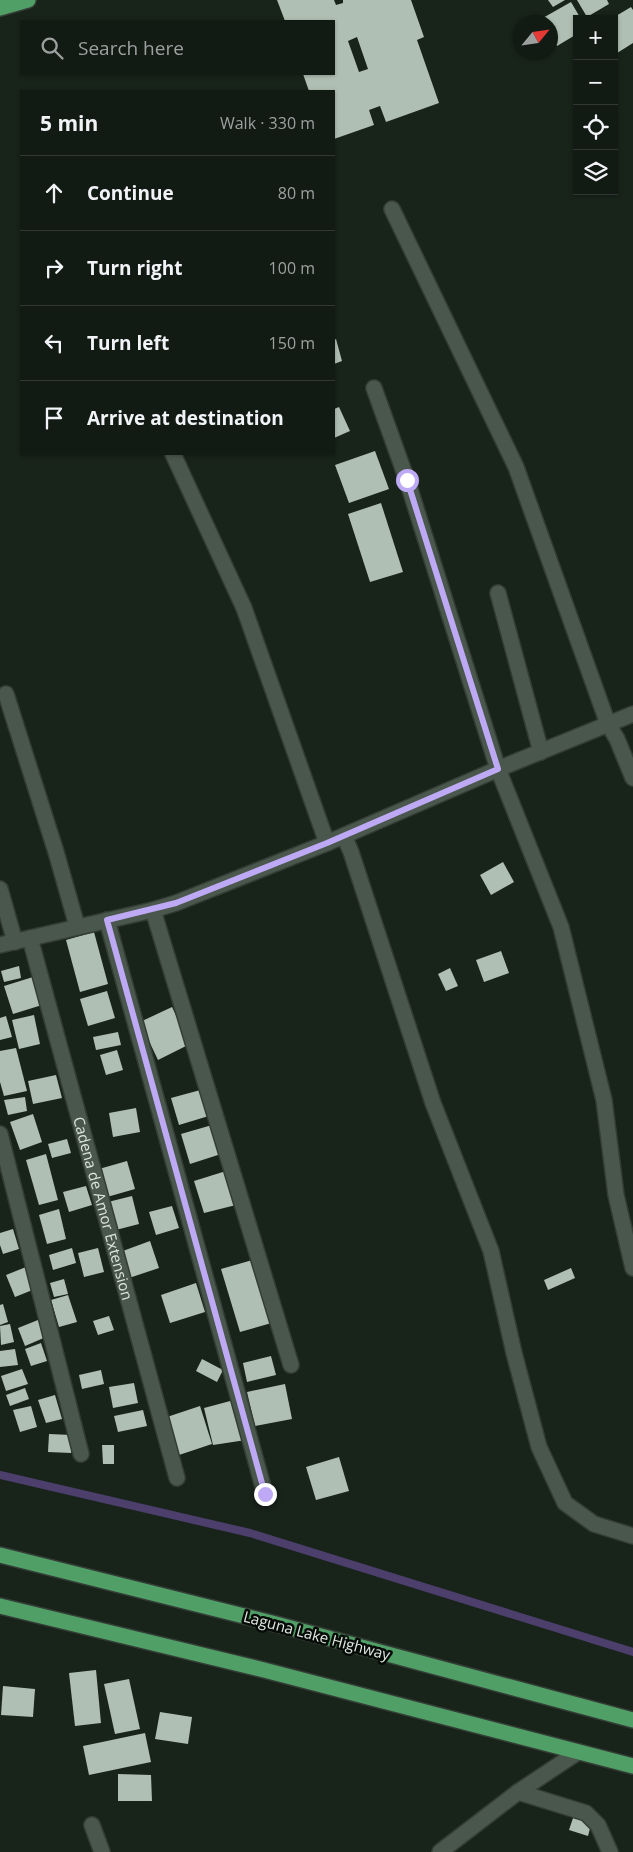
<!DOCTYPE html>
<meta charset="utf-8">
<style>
body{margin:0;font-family:"Open Sans",sans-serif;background:#1b231d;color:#f1f3f6}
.controls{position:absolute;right:15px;top:15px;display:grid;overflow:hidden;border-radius:0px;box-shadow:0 1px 4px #0004}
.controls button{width:45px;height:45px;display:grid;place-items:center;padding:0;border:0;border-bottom:1px solid #313834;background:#121a14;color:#f1f3f6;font:25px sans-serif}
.compass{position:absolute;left:513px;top:15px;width:45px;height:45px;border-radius:50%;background:#121a14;box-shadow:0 1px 4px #0004;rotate:61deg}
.stop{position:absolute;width:15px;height:15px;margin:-11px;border:4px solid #bea9f5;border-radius:50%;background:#fff}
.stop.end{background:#bea9f5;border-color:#fff;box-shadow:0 1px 5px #0008}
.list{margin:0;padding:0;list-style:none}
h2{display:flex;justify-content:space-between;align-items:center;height:65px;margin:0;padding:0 20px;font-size:21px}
h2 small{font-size:16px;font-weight:400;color:#9ca1a0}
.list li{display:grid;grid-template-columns:32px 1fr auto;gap:15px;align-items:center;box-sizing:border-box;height:75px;padding:0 20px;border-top:1px solid #313834}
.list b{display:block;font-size:19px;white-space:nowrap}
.list em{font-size:16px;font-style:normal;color:#9ca1a0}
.icon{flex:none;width:28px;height:28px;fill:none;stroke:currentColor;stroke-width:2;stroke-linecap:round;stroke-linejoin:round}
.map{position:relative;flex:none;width:633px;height:1852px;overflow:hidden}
.search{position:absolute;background:#121a14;box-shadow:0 1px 4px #0004;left:20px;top:20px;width:315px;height:55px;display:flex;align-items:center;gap:12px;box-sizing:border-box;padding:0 18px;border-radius:0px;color:#9ca1a0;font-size:19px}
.panel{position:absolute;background:#121a14;box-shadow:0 1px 4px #0004;left:20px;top:90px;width:315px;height:365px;border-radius:0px}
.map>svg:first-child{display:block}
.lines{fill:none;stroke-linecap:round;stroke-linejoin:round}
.stream{stroke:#4c3f6c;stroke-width:8}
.building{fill:#b0bfb3;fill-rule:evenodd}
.minor-casing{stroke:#343d35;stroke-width:18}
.major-casing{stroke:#343d35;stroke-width:18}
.minor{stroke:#4a574c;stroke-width:15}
.major{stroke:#4f9f66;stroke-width:15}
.route{stroke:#bea9f5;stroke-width:6}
.labels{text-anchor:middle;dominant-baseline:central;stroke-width:5;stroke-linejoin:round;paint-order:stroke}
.street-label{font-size:15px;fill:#dfe6e0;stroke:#070b08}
</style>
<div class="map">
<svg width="633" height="1852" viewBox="0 0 633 1852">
<rect width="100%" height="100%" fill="#18231a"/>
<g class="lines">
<polyline class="stream" points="0,1475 250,1533 633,1652"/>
</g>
<g class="building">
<path d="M277,0H334L336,5L343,3V0H411L424,37L417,40L439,103L386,122L380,106L369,110L374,125L334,139V91H309L303,74H334V21H285ZM357,37L368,69L359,72L348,41Z"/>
<polygon points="548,0 565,0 553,7"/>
<polygon points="577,0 607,0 609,4 587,17"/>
<polygon points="571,2 581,19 577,19 577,34 557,46 550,35 550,22 543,22 541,19"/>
<polygon points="631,7 633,10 633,43 614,55 614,19 611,19"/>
<polygon points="336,339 342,361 334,364 334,340"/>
<polygon points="339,407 350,431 334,438 334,409"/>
<polygon points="375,451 389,489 349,503 335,465"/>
<polygon points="381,503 403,572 370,582 348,514"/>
<polygon points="503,862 514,882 491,895 480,875"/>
<polygon points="94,932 108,984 80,992 66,940"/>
<polygon points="501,951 509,973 484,982 476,960"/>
<polygon points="19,966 21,978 4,982 1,971"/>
<polygon points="450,968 458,986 446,991 438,974"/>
<polygon points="33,977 42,1005 13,1014 4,986"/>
<polygon points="107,991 115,1018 88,1026 80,999"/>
<polygon points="172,1007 190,1044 158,1060 140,1022"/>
<polygon points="34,1015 40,1044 19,1049 12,1020"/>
<polygon points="6,1016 12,1037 0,1040 0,1018"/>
<polygon points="118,1032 121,1045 96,1050 93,1037"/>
<polygon points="16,1048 27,1091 4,1096 0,1082 0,1051"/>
<polygon points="117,1050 123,1070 106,1075 100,1055"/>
<polygon points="56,1075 62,1098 33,1104 28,1081"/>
<polygon points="204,1089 212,1115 179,1125 171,1098"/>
<polygon points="25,1097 27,1111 8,1115 4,1100"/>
<polygon points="136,1108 140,1132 113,1137 109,1113"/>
<polygon points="33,1114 42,1142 20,1150 10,1122"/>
<polygon points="212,1125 221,1154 190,1164 181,1134"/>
<polygon points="67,1139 71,1153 52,1158 48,1144"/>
<polygon points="46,1154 58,1200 39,1205 26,1160"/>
<polygon points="127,1161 135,1189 107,1197 99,1169"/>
<polygon points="226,1171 236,1205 204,1213 194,1181"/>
<polygon points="86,1186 92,1205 69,1212 63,1192"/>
<polygon points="132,1196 139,1224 112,1231 104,1203"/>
<polygon points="172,1206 179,1228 156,1235 149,1212"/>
<polygon points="59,1209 66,1239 47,1244 39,1215"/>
<polygon points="13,1229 19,1249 3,1254 0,1245 0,1233"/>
<polygon points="150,1241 159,1268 129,1278 120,1252"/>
<polygon points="72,1248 76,1263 53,1270 49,1255"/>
<polygon points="98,1248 104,1272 84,1277 78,1253"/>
<polygon points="256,1259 275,1322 240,1332 221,1269"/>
<polygon points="26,1267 35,1289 15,1297 6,1275"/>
<polygon points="571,1268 575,1278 548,1290 544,1280"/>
<polygon points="64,1279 68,1294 54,1297 50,1283"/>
<polygon points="196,1283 205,1312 170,1323 161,1295"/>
<polygon points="68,1295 77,1322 59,1327 51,1300"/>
<polygon points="3,1304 8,1322 0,1325 0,1305"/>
<polygon points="109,1316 114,1330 98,1335 93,1321"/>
<polygon points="38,1320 46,1337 25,1346 18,1328"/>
<polygon points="10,1324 14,1342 1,1345 0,1326"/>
<polygon points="41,1343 47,1361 31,1366 25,1349"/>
<polygon points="15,1349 18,1365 0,1367 0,1351"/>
<polygon points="271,1356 276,1375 247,1382 243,1363"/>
<polygon points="202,1359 223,1370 217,1382 196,1371"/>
<polygon points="22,1369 28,1384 6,1391 1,1376"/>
<polygon points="101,1370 104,1384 82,1389 79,1375"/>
<polygon points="134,1383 138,1403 113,1408 109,1387"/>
<polygon points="285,1384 292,1419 255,1426 247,1392"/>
<polygon points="25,1388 29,1399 10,1406 6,1395"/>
<polygon points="55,1395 62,1419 46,1423 38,1400"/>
<polygon points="234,1400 246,1440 213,1445 204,1408"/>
<polygon points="31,1406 37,1427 20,1432 13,1410"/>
<polygon points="200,1406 212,1444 179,1455 167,1417"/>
<polygon points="143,1410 147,1426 118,1432 114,1416"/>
<polygon points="49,1434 72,1435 71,1453 48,1452"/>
<polygon points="102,1445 114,1445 114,1464 103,1464"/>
<polygon points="339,1457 349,1491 316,1500 306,1467"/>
<polygon points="96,1670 101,1723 75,1726 69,1673"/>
<polygon points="129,1679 140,1729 115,1734 104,1684"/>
<polygon points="3,1686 35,1689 33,1717 1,1715"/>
<polygon points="160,1712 192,1717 188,1744 155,1739"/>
<polygon points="145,1733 151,1762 89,1775 83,1746"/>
<polygon points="118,1774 151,1775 152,1801 118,1801"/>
<polygon points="574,1815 592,1821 588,1836 569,1830"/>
</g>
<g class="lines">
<g class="minor-casing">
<g id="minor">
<polyline points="392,209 516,467 608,724 617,739 633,778"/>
<polyline points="374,388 407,480 498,769 561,927 604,1100 616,1195 633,1268"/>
<polyline points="173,454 244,608 327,843"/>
<polyline points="498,593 541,752"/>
<polyline points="6,694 56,852 77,926"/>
<polyline points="344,836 351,852 433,1103 491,1251 514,1353 539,1447 565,1503 594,1524 633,1536"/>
<polyline points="0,889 15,942"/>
<polyline points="153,910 291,1365"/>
<polyline points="107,920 265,1494"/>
<path id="s1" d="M30,938L177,1478"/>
<polyline points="0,945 153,910 176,903 327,843 498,769 633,714"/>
<polyline points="0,1134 81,1454"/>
<polyline points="518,1792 586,1813 598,1825 610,1852"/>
<polyline points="92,1825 102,1852"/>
<polyline points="440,1852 518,1792 578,1752"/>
</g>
</g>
<g class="major-casing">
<g id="major">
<polyline points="0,8 28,0"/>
<polyline points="0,1555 276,1624 633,1720"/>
<polyline points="0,1606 264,1670 633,1766"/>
</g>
</g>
<use href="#minor" class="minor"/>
<use href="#major" class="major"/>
</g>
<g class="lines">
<polyline class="route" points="265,1494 107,920 176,903 327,843 498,769 407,480"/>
</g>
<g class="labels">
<g class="street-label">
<text stroke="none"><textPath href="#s1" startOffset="280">Cadena de Amor Extension</textPath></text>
<text transform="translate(317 1635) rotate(15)">Laguna Lake Highway</text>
</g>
</g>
</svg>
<div class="controls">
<button>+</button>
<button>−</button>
<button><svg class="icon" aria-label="locate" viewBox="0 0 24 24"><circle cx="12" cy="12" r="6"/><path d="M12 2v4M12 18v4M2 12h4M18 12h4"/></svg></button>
<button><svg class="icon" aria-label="layers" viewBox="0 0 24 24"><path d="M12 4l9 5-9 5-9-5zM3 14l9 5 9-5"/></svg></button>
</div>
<svg class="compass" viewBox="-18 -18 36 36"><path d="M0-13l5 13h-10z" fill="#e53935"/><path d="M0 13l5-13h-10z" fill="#9ca1a0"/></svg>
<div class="stop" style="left:407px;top:480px"></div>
<div class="stop end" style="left:265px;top:1494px"></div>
<div class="search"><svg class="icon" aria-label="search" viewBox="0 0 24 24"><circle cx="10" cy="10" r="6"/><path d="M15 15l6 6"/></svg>Search here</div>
<section class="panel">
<h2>5 min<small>Walk · 330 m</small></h2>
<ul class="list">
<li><svg class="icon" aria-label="ahead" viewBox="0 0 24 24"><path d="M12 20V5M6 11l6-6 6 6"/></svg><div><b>Continue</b></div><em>80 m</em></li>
<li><svg class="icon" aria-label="right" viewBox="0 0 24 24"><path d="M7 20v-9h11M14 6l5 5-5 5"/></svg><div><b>Turn right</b></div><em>100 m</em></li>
<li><svg class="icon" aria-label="left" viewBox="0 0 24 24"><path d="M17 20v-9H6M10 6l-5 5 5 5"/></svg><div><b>Turn left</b></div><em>150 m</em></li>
<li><svg class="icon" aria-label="arrive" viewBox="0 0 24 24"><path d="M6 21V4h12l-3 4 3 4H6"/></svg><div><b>Arrive at destination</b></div></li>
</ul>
</section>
</div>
